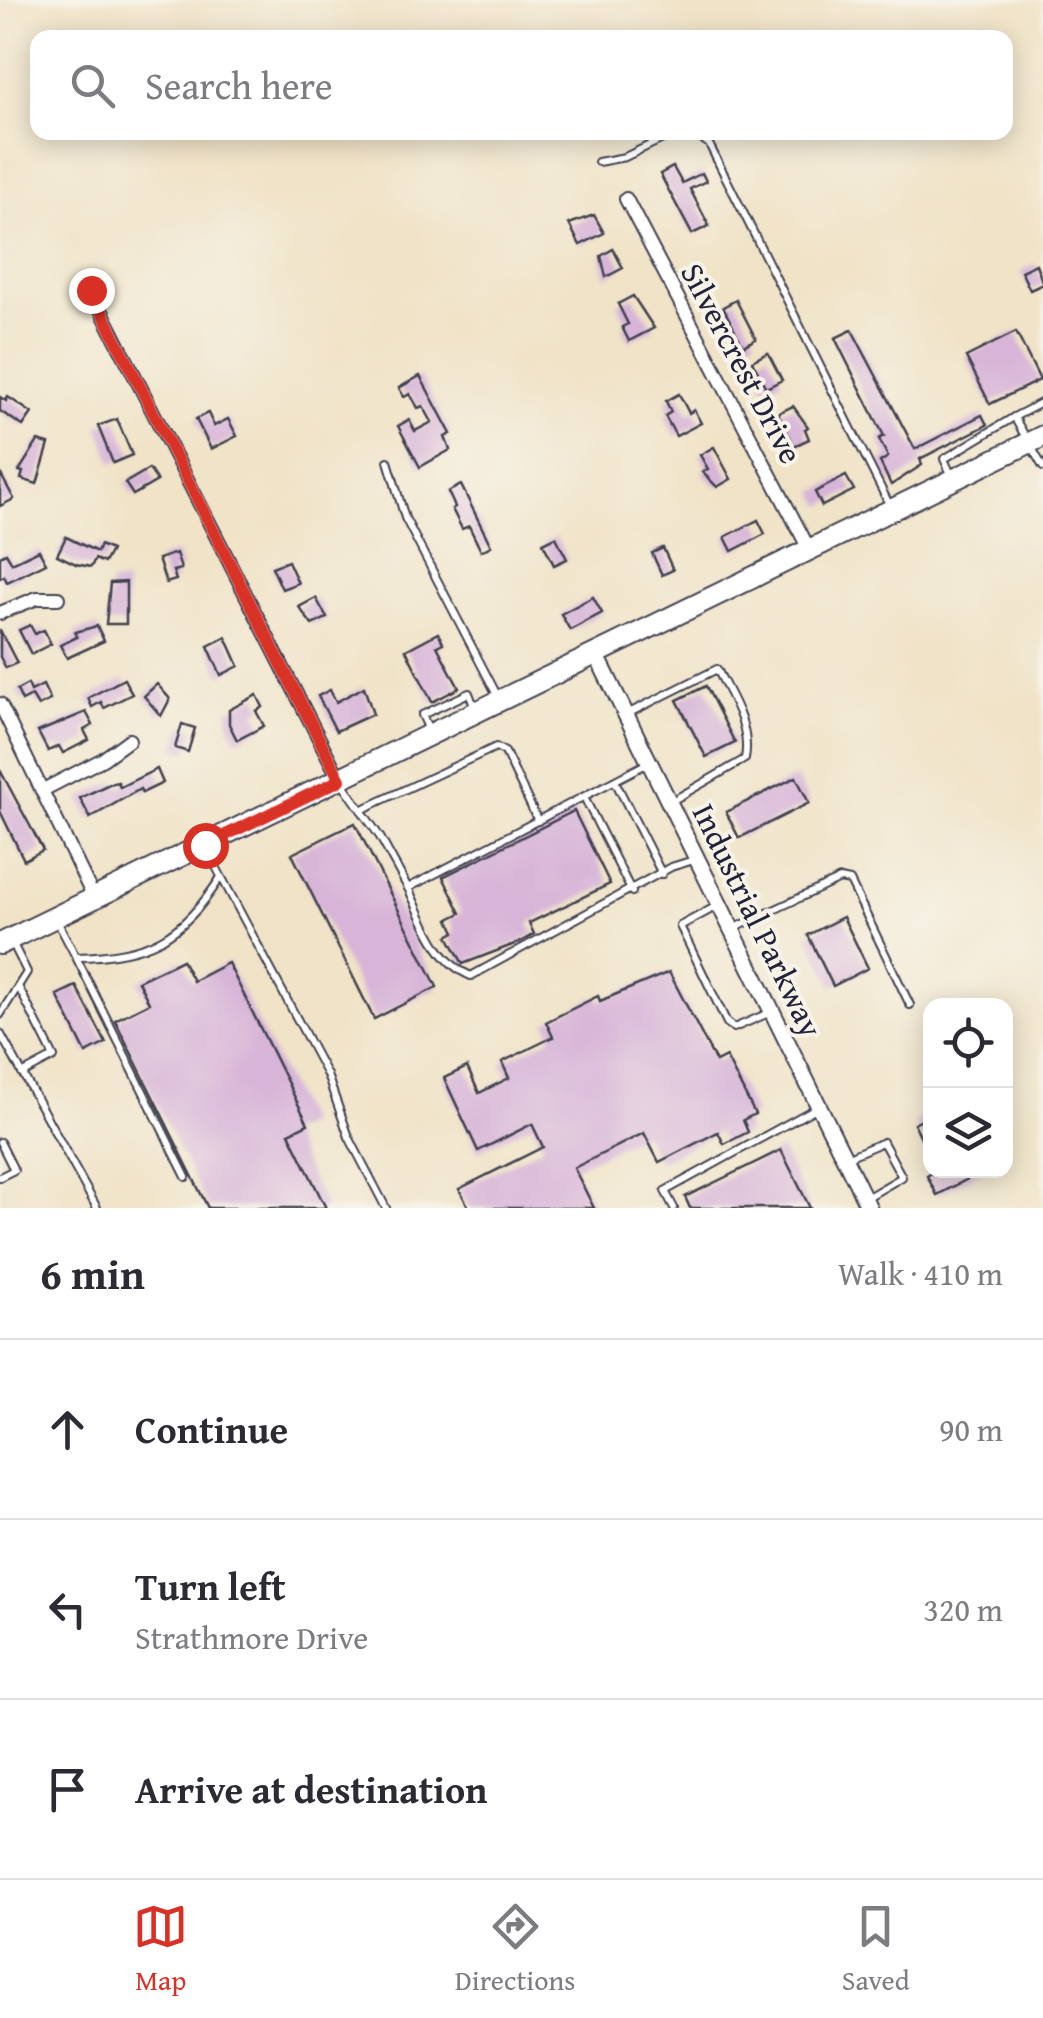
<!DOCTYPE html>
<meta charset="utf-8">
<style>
body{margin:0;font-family:"Gentium Book Plus",serif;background:#f7f7f7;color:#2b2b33}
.controls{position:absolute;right:30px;bottom:30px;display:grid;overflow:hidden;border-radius:20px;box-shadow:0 5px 25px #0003}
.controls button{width:90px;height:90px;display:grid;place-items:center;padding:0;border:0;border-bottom:2px solid #e1e1e2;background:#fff;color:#2b2b33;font:50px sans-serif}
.stop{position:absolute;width:30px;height:30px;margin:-22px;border:8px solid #d93025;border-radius:50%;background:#fff}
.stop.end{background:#d93025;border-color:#fff;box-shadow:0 2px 10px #0008}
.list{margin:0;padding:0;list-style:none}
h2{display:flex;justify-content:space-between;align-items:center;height:130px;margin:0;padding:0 40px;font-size:42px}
h2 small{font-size:32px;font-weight:400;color:#7c7c81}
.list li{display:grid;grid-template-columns:65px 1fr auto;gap:30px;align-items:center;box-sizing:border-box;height:180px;padding:0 40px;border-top:2px solid #e1e1e2}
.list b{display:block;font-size:38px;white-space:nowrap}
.list p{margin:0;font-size:32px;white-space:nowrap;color:#7c7c81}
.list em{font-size:32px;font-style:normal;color:#7c7c81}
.icon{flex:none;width:55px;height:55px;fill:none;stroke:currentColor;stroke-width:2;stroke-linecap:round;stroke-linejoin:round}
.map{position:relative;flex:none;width:1043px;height:1208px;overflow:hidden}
.search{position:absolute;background:#fff;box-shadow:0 5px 25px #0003;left:30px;right:30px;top:30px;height:110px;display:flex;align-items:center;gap:25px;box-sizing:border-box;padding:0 35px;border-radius:20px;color:#7c7c81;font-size:38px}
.sheet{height:670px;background:#fff}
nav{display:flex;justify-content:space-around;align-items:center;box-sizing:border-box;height:140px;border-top:2px solid #e1e1e2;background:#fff;font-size:28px;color:#7c7c81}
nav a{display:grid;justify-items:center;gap:5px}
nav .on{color:#d93025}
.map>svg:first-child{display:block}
.building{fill:#d7b4d8}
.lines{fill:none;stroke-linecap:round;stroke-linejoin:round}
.service-casing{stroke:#413f50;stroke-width:10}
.minor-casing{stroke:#413f50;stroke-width:16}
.tertiary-casing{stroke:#413f50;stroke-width:19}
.primary-casing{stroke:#413f50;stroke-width:24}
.service{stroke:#fff;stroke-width:6}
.minor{stroke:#fff;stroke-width:12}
.tertiary{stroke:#fff;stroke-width:15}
.primary{stroke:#fff;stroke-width:20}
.route{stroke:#d93025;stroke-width:12}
.labels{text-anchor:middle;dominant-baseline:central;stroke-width:8;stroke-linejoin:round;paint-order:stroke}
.street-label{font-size:32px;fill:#22223b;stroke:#f7f3e8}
</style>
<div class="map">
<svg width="1043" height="1208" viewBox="0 0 1043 1208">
<rect width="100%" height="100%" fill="#f7f3e8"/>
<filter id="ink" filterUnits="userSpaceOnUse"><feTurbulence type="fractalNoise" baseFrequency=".01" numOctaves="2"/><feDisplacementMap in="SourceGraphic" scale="20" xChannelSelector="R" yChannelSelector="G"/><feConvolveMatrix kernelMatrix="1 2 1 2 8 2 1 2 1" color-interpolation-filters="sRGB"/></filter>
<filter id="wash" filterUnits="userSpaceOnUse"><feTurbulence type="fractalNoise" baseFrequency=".0048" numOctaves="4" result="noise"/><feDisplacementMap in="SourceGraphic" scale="40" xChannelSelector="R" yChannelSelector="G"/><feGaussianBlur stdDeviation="2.25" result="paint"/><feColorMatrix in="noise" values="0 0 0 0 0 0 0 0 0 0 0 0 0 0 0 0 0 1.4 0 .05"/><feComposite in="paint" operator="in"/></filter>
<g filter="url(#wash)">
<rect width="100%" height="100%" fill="#f0e3c7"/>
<g id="blocks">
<g class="building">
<polygon points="673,167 682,183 702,173 706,181 690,189 709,226 692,234 660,174"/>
<polygon points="594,215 604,233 580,245 569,224"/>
<polygon points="613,249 623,268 606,277 601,256"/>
<polygon points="1036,264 1043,284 1030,290 1021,271"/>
<polygon points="633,296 654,328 629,341 622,327 628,324 618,304"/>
<polygon points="736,300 756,339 743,346 723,307"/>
<polygon points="852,330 915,449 982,415 987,425 920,459 922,465 891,485 880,462 888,457 879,439 884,436 835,338"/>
<polygon points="1016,332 1040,380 990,404 966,357"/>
<polygon points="768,353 782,380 766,388 752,361"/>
<polygon points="420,376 451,434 445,437 450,450 420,467 398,426 409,420 415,431 432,422 423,406 418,408 410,394 404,397 399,388"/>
<polygon points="679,394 689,413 694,410 701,423 676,436 665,416 671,412 666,401"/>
<polygon points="0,397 6,401 8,397 32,413 23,426 0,411"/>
<polygon points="793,406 808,427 805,429 809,439 794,446 778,413"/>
<polygon points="208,413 214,426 228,419 237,436 211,449 196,419"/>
<polygon points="117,419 132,455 113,463 98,426"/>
<polygon points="38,441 49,444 37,484 21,479 23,472 19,471"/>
<polygon points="714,447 731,479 717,487 702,472 708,469 700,455"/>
<polygon points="149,469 157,481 133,495 125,483"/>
<polygon points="0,473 14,499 0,506"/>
<polygon points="846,476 854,490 822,506 815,492"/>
<polygon points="461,485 491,546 481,551 469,526 462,529 452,509 455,507 448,492"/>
<polygon points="758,520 765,534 732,551 725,537"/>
<polygon points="66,537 97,552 100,545 111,550 104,563 95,559 91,567 76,564 57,555"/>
<polygon points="556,537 567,559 554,565 543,543"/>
<polygon points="663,548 673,570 662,575 652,553"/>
<polygon points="39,550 46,563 7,582 4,576 0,578 0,556 6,553 12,563"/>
<polygon points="176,553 181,569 173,571 176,580 166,583 158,559"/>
<polygon points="288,561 298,583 282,589 272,567"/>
<polygon points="126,582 126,624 106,624 110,583"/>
<polygon points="593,597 602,613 570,630 561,614"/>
<polygon points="316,598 327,618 312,625 299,607"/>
<polygon points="30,625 35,634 44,630 51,644 31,654 19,630"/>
<polygon points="97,626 104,641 67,658 60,645 77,637 75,632"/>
<polygon points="0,630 17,663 6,668 0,657"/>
<polygon points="438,633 443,643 437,646 459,688 432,702 406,650"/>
<polygon points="226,637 239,666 221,675 208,646"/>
<polygon points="124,679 132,694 104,708 101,702 92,707 88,698"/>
<polygon points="28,684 31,691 43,685 50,700 38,706 32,696 22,701 17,690"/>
<polygon points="157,684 170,699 161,716 144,696"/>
<polygon points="706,686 735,743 706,757 677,700"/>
<polygon points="364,687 373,714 336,731 318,696 330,690 336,702"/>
<polygon points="257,695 263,707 256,711 264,726 237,740 229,724 229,710"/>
<polygon points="86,712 93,725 84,730 89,740 63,753 59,746 48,751 38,732"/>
<polygon points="182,724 195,728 188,752 175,748"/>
<polygon points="157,769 163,783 142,793 140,789 90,818 80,798 109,784 118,782 120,787"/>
<polygon points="0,770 43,850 24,860 0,811"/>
<polygon points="796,777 809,803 739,838 726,812"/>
<polygon points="574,811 610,884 529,923 534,934 520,942 463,964 448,936 455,932 449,919 461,913 443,877"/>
<polygon points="355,823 437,987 374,1019 292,854"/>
<polygon points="843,917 868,968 833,986 808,935"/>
<polygon points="182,960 193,981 228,963 308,1124 289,1133 326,1208 208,1208 115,1020 149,1003 138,981"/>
<polygon points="669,972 716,1062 726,1057 755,1114 743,1120 748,1132 724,1144 718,1132 659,1162 644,1133 574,1168 594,1208 469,1208 459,1189 543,1147 532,1124 478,1151 444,1078 467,1067 479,1093 509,1078 502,1062 553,1037 546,1022 598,996 600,1001"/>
<polygon points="76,986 106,1043 86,1053 57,995"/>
<polygon points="930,1115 930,1156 914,1123"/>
<polygon points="781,1150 810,1208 690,1208 685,1197"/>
<polygon points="937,1170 985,1170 937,1195 927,1176"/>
</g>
</g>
</g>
<g filter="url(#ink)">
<use href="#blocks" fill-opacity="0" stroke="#413f50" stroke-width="2.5"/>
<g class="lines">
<g class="service-casing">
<g id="service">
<polyline points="693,132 709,144 889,504"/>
<polyline points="598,162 625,157 677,132"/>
<polyline points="1043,402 1014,417 1043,467"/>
<polyline points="388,461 405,518 498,697"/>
<polyline points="951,474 944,459 1014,417"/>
<path d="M629,713L717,669C731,697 751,726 745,759L670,802"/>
<polyline points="429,730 422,715 469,693 474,706"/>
<path d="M648,763L408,888C424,920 436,962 471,976L671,867L697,859"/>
<polyline points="341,781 380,837 408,888"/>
<polyline points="615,781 662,874"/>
<polyline points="584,797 632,892"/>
<polyline points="361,810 496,747 505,752 538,821"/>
<polyline points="206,848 327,1075 349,1137 386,1208"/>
<polyline points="719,905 680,926 727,1023 734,1028 771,1012"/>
<path d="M57,921L76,957C148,956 182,938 221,877"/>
<polyline points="733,929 840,879 850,881 910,1005"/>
<polyline points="76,957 186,1177"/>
<polyline points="19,988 54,1057 22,1074"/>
<polyline points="0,1015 27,972 13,944"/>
<polyline points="0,1033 97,1208"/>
<polyline points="0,1142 14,1170 0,1177"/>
<polyline points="846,1158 883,1142 902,1177 866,1198"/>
<polyline points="674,1208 665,1191 818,1107"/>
</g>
</g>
<g class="minor-casing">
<g id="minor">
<polyline points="626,199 810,551"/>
<polyline points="91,290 340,780"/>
<polyline points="0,613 37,598 58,598"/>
<polyline points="0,704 94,898"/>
<polyline points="43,790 103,759 129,740"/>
</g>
</g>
<g class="tertiary-casing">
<polyline id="tertiary" points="597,656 869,1208"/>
</g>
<g class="primary-casing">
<polyline id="primary" points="0,944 1043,436"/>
</g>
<use href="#service" class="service"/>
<use href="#minor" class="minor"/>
<use href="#tertiary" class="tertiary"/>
<use href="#primary" class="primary"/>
</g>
</g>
<g class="lines" filter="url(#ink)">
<polyline class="route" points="91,290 340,780 205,845"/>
</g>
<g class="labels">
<g class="street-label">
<text transform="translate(742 363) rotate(62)">Silvercrest Drive</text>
<text transform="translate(758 920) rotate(64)">Industrial Parkway</text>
</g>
</g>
</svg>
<div class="controls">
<button><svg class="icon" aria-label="locate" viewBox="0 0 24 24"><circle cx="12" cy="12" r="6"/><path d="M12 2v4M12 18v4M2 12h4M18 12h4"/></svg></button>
<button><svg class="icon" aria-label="layers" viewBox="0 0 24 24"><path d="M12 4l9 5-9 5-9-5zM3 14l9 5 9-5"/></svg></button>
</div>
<div class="stop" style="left:205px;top:845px"></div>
<div class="stop end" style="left:91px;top:290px"></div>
<div class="search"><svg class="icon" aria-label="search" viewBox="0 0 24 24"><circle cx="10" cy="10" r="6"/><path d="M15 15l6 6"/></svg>Search here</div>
</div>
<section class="sheet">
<h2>6 min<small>Walk · 410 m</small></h2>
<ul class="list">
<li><svg class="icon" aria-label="ahead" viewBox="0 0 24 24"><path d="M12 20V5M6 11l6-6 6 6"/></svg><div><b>Continue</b></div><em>90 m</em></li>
<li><svg class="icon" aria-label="left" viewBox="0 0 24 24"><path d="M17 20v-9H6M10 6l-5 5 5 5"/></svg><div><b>Turn left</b><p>Strathmore Drive</p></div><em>320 m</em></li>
<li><svg class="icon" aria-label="arrive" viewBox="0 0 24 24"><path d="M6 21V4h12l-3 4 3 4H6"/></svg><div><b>Arrive at destination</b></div></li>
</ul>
</section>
<nav>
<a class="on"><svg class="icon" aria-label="map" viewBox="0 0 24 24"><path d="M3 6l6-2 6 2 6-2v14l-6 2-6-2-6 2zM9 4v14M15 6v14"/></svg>Map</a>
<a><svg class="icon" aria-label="directions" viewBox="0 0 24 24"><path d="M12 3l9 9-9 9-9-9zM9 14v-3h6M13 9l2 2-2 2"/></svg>Directions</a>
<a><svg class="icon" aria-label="saved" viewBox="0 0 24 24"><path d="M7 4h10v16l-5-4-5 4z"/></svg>Saved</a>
</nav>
